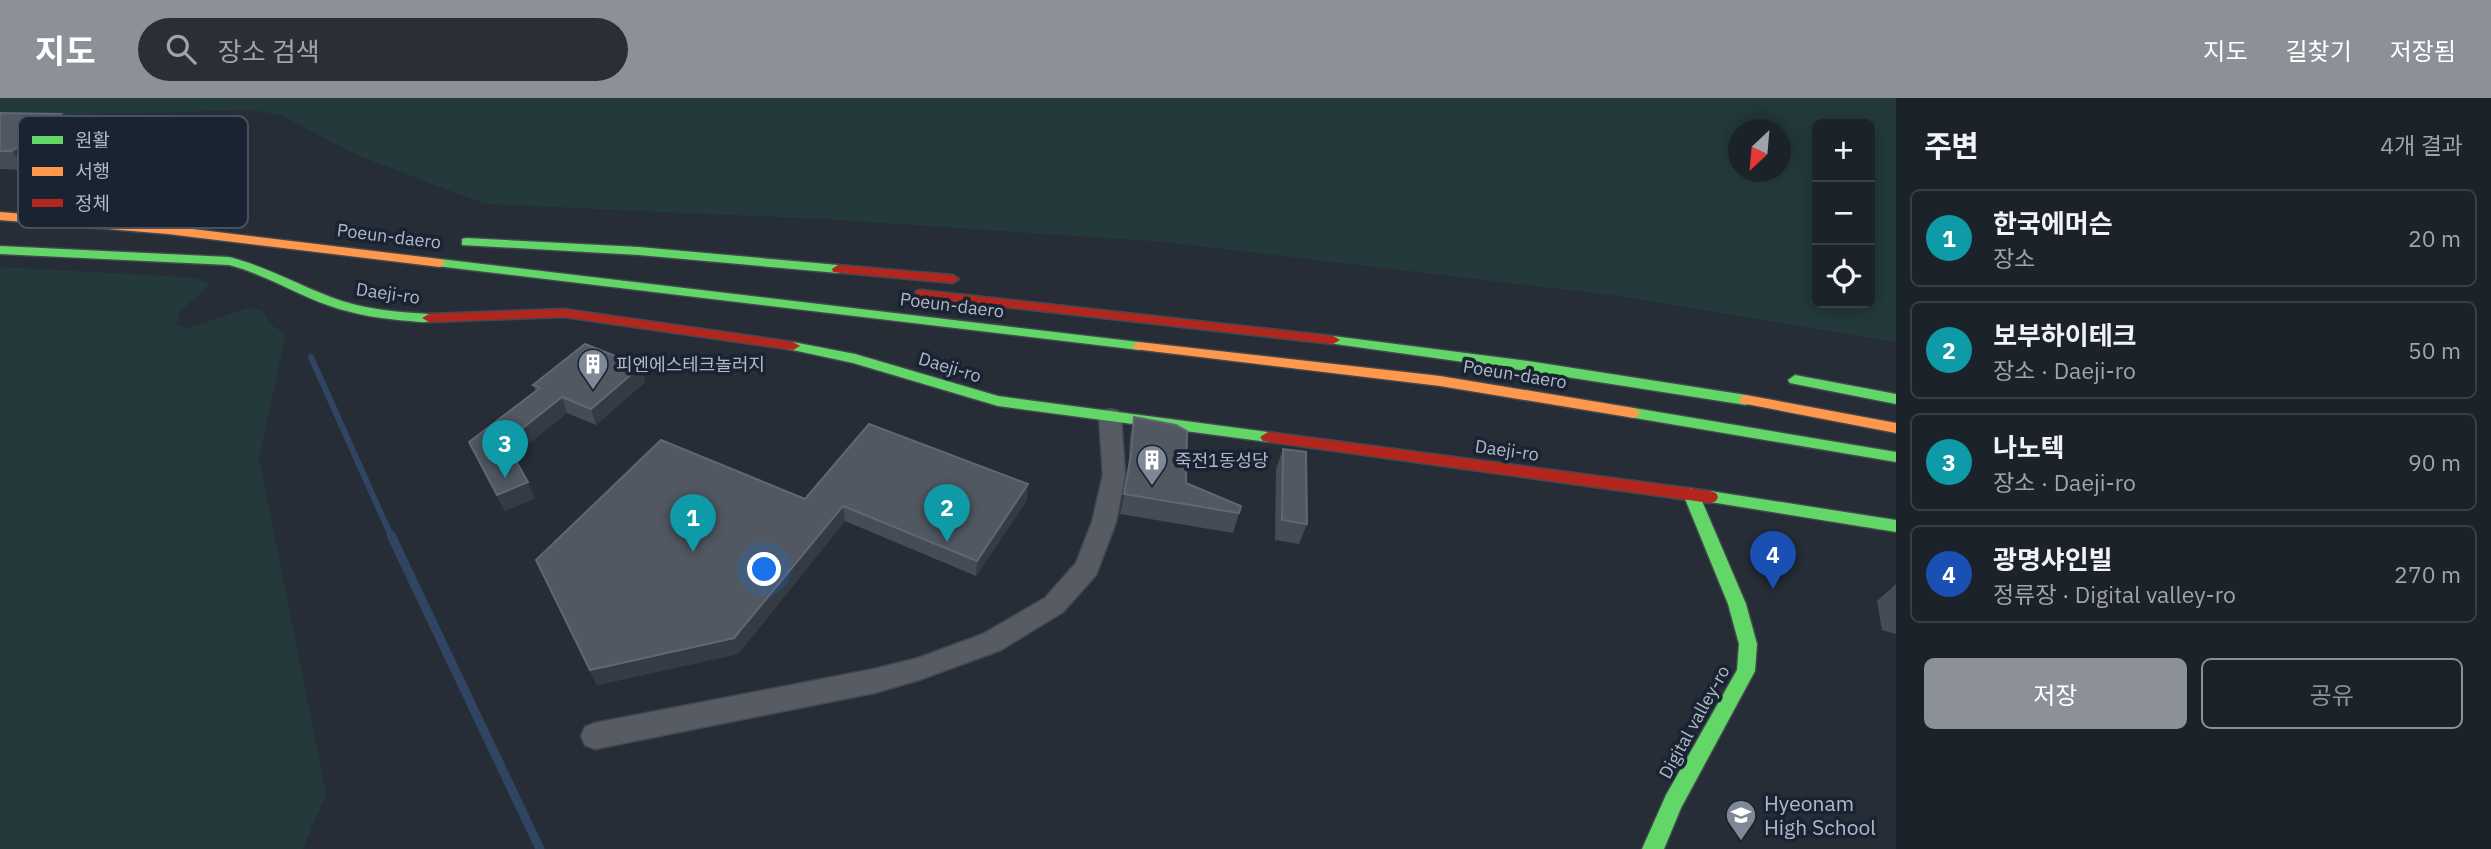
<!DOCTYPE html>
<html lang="ko">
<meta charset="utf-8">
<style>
body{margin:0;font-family:"IBM Plex Sans","Noto Sans KR",sans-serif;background:#292f35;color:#f1f3f6}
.controls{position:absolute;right:21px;top:21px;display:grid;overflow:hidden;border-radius:10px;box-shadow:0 4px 18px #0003}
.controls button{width:63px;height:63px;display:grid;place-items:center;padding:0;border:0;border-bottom:2px solid #3a3f46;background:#1c2229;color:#f1f3f6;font:35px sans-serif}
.compass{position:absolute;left:1728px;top:21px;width:63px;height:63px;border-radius:50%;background:#1c2229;box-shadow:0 4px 18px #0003;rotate:206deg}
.you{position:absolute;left:765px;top:472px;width:24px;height:24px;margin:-18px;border:5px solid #fff;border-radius:50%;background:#1a73e8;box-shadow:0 0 0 10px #1a73e833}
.badge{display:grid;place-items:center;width:46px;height:46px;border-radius:50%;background:#8c9099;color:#fff;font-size:23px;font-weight:700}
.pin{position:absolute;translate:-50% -58px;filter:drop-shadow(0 2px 4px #0008)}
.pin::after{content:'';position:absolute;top:37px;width:24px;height:21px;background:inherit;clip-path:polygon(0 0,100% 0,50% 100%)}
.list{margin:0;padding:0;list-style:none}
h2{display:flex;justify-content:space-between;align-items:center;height:91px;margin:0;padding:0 28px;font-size:30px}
h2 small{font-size:23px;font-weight:400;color:#a0a4a8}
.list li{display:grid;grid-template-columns:46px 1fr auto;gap:21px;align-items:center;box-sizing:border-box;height:98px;margin:0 14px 14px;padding:0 14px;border:2px solid #3a3f46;border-radius:10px}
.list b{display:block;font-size:26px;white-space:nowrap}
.list p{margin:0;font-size:23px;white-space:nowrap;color:#a0a4a8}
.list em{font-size:23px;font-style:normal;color:#a0a4a8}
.actions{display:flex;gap:14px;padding:21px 28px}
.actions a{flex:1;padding:16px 0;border:2px solid #8c9099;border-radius:10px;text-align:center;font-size:24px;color:#8c9099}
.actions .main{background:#8c9099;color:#fff}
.icon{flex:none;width:38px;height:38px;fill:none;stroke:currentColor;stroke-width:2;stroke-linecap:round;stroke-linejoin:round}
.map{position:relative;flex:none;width:1896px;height:751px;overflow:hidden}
header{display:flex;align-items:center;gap:42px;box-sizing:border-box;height:98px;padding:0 35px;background:#8c9099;color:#fff}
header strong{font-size:33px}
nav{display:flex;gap:38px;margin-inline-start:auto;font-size:24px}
.search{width:490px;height:63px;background:#292f35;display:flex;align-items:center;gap:18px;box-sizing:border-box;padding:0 24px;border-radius:38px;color:#a0a4a8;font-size:26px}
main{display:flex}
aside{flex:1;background:#1c2229}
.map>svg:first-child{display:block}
.green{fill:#23393c;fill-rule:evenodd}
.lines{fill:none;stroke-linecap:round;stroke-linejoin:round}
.stream-far1{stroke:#304562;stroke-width:6}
.stream{stroke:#304562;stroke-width:9}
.street-casing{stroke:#43484f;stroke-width:3}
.fast-casing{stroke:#43484f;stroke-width:3}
.slow-casing{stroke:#43484f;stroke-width:3}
.jam-casing{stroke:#43484f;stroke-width:3}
.street{fill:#565b64;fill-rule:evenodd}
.fast{fill:#63d668;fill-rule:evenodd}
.slow{fill:#ff974d;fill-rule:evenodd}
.jam{fill:#b3261e;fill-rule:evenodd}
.wall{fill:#464c56}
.shaded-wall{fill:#343b44}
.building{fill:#515862;stroke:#606772;stroke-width:2}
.labels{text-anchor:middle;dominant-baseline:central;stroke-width:7;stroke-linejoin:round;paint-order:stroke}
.street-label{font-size:18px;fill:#afb9c9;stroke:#192331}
.poi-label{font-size:18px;fill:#afb9c9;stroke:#192331;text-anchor:start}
.near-poi-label{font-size:21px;fill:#afb9c9;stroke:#192331;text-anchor:start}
.key{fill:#192331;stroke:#46505f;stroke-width:2}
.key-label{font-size:19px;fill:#afb9c9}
</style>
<header>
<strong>지도</strong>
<div class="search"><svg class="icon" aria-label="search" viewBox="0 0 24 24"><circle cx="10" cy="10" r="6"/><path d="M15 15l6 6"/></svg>장소 검색</div>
<nav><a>지도</a><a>길찾기</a><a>저장됨</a></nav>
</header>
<main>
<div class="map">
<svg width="1896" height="751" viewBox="0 0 1896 751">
<rect width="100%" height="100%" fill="#262d37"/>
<g class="green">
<path d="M0,0H1896V244L1619,198L1165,144L823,121L485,106L359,58L280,17L251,12L0,19ZM1817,26H1870V205H1817ZM1738,32H1780V74H1738Z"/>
<polygon points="0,169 186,179 206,183 210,187 181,212 176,226 186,231 248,210 262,212 270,226 286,236 259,361 326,696 303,751 0,751"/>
</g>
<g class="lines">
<polyline class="stream-far1" points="311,259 391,438"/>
<polyline class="stream" points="391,437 540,751"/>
<g class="street-casing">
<polygon id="street" points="1110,311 1118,313 1121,318 1125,377 1116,424 1096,477 1063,514 1001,552 919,582 874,595 595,651 585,647 581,638 585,629 595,625 874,571 918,560 983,536 1045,500 1076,465 1092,424 1103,377 1099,318 1102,313"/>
</g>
<g class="fast-casing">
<g id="fast">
<polygon points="466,140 639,149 838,167 844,171 838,175 639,157 462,147 462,141"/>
<path d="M0,148L229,159C269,169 303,190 342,203C370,212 400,214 429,216L436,220C429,226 419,224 410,223C383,221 356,217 330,208C295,196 264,176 229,167L0,156Z"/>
<polygon points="440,161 1139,244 1146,248 1139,252 436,168 434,165"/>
<polygon points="1333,238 1528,263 1746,297 1753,302 1746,307 1528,273 1328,245 1326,242 1328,239"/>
<polygon points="793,244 855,256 998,298 1268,334 1276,339 1268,344 998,308 853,265 788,251 786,248"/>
<polygon points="1795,277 1896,296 1896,306 1790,285 1788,282"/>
<polygon points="1634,310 1896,354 1896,364 1629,319 1627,315 1629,311"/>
<polygon points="1691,390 1699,396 1746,506 1757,546 1755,573 1681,710 1664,751 1642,751 1666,697 1737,572 1739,546 1728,506 1683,396"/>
<polygon points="1710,393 1896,422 1896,434 1704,403 1702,399 1704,395"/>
</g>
</g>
<g class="slow-casing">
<g id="slow">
<polygon points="0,114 168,128 440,161 446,165 440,169 168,136 0,122"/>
<polygon points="1139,244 1440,278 1634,310 1641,315 1634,320 1440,288 1134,251 1132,248"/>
<polygon points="1746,297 1896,325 1896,335 1741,305 1739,302 1741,299"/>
</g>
</g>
<g class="jam-casing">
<g id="jam">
<polygon points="838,167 953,177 959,181 953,185 833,174 832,171"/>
<polygon points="921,192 1333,238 1340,242 1333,246 916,199 916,193"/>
<polygon points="564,211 793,244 800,248 793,252 564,219 429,224 422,220 429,216"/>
<polygon points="1268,334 1710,393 1716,395 1718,399 1716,403 1710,405 1263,343 1260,339"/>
</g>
</g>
<use href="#street" class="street"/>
<use href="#fast" class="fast"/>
<use href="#slow" class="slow"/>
<use href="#jam" class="jam"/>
</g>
<g class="wall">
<polygon points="0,15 73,35 25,72 0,71"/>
<polygon points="641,268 645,284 596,327 567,315 513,358 535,400 505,413 469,344 536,293 533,287"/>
<polygon points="1134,319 1186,385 1241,408 1233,435 1120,416 1128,376 1130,339"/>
<polygon points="1283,351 1307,426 1299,446 1275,442 1276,371"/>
<polygon points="805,401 1027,402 976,478 845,423 738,556 597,587 536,462"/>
<polygon points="1896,486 1896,536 1882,532 1877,503"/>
</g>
<g class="shaded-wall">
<polygon points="61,16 73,35 25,72 12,53"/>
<polygon points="641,268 645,284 596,327 591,311"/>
<polygon points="562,299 567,315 512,359 505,344"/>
<polygon points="528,384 535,400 505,413 497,397"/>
<polygon points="1028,386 1027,402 976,478 977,463"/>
<polygon points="843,408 845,423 738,556 597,587 590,572"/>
</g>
<g class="building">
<polygon points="0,15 61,16 12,53 0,53"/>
<polygon points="585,246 641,268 591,311 562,299 505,344 528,384 497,397 469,344 540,290 533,287"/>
<polygon points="1134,319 1176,327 1187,333 1186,385 1241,408 1239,415 1124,396 1131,357"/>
<polygon points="869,326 1028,386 977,463 843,408 734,540 590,572 536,462 661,342 805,401"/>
<polygon points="1283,351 1306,354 1307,426 1282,422"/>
</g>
<defs>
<g id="building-pin" transform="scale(1.575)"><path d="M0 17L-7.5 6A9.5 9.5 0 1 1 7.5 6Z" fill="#7f8896" stroke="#192331"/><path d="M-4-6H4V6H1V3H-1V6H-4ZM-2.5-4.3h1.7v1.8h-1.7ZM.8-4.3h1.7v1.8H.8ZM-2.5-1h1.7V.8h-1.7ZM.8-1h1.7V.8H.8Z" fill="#fff"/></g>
<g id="school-pin" transform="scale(1.575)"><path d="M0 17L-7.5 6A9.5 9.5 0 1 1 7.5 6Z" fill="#7f8896" stroke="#192331"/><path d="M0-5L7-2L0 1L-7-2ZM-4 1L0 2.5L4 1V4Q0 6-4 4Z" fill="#fff"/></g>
</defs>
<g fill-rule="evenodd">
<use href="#building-pin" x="593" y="266"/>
<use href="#building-pin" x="1152" y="362"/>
<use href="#school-pin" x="1741" y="717"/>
</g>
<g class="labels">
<g class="street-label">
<text transform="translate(389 138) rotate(7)">Poeun-daero</text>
<text transform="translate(388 195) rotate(8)">Daeji-ro</text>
<text transform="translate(952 207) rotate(7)">Poeun-daero</text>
<text transform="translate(950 269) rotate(17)">Daeji-ro</text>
<text transform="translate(1515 276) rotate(9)">Poeun-daero</text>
<text transform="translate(1507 352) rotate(8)">Daeji-ro</text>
<text transform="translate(1694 624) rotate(-61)">Digital valley-ro</text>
</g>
<g class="poi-label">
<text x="616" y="266">피엔에스테크놀러지</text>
<text x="1175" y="362">죽전1동성당</text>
</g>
<g class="near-poi-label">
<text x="1764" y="705">Hyeonam<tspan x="1764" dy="24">High School</tspan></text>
</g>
</g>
<rect x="18" y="18" width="230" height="112" rx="10" class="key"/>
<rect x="32" y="38" width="31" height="8" fill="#63d668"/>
<rect x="32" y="69" width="31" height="9" fill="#ff974d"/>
<rect x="32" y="101" width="31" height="8" fill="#b3261e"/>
<g class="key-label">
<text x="75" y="49">원활</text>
<text x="75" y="80">서행</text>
<text x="75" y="112">정체</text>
</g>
</svg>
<div class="controls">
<button>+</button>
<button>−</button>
<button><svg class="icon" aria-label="locate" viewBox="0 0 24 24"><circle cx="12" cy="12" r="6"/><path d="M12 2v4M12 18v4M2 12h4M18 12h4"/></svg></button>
</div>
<svg class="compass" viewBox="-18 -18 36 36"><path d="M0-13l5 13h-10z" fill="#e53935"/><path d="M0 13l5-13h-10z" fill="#a0a4a8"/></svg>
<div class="you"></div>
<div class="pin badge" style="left:693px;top:454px;background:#0f9aa8">1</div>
<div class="pin badge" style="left:947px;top:444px;background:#0f9aa8">2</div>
<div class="pin badge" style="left:505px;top:380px;background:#0f9aa8">3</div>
<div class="pin badge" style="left:1773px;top:491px;background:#1a4fb4">4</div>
</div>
<aside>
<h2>주변<small>4개 결과</small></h2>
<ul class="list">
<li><span class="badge" style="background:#0f9aa8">1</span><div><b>한국에머슨</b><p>장소</p></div><em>20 m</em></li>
<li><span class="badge" style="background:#0f9aa8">2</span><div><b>보부하이테크</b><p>장소 · Daeji-ro</p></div><em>50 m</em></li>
<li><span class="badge" style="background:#0f9aa8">3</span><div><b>나노텍</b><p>장소 · Daeji-ro</p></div><em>90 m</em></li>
<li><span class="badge" style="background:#1a4fb4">4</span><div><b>광명샤인빌</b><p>정류장 · Digital valley-ro</p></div><em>270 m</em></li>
</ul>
<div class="actions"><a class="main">저장</a><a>공유</a></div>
</aside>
</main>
